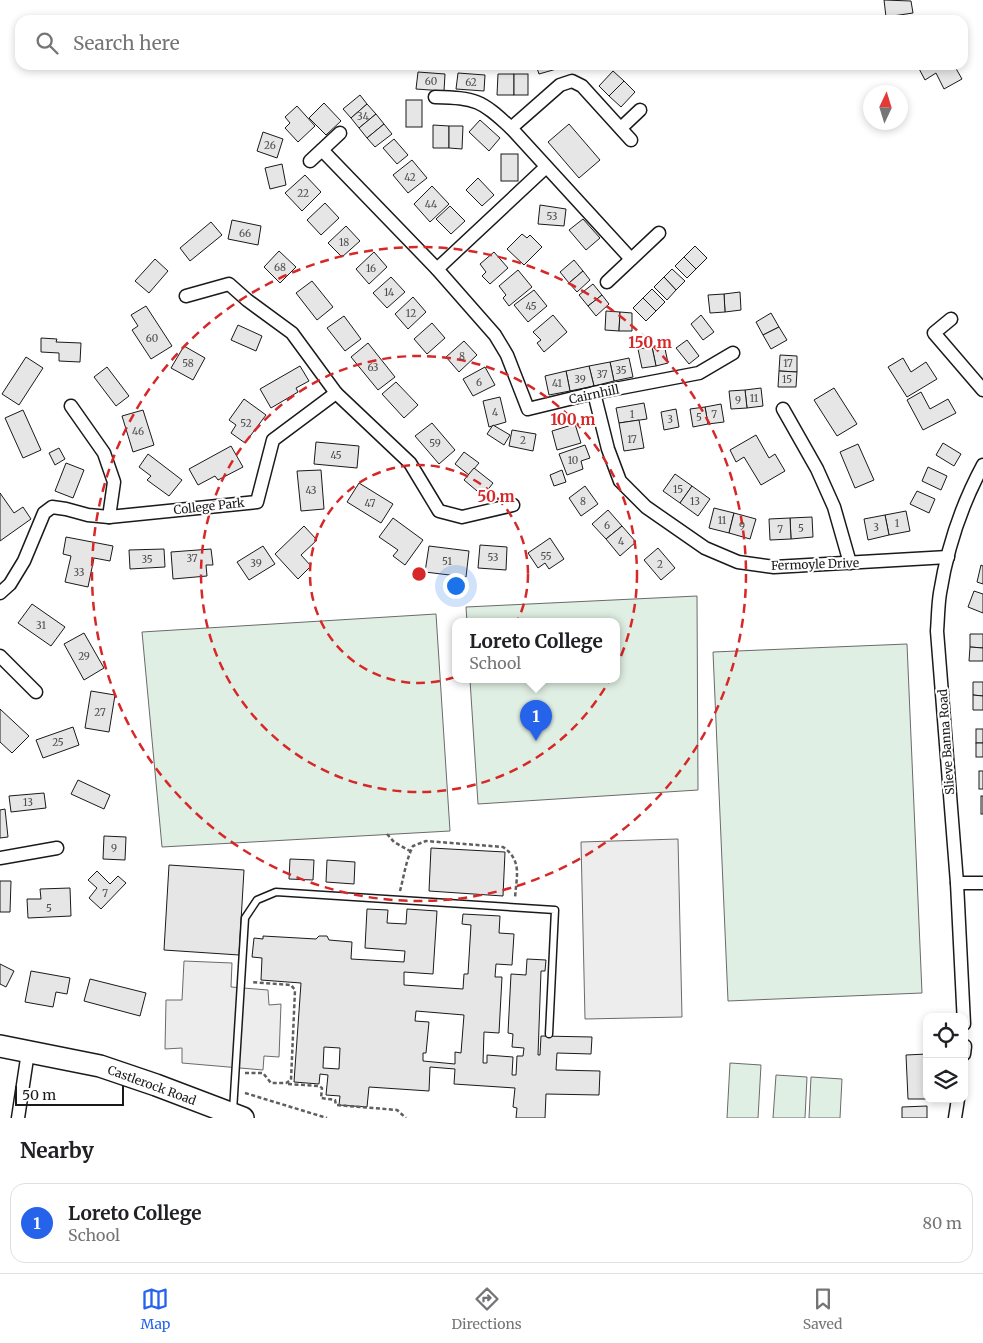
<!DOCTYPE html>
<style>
body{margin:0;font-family:Merriweather,serif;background:#f2f2f2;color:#202124}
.controls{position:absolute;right:15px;bottom:15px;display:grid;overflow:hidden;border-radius:10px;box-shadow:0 2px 8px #0003}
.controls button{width:45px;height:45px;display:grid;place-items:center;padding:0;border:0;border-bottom:1px solid #e0e0e0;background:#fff;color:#202124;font:25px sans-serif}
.compass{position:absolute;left:863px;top:85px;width:45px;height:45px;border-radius:50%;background:#fff;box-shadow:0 2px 8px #0003;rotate:4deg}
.scale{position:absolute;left:15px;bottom:12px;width:109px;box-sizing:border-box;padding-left:5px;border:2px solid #1a1a1a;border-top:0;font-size:14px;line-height:18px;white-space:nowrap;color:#1a1a1a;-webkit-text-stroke:4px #fff;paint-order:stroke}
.you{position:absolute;left:455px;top:585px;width:18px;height:18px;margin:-12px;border:4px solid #fff;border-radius:50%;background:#1a73e8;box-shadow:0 0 0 8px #1a73e833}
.badge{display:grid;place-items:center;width:32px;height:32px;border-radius:50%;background:#2563eb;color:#fff;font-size:16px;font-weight:700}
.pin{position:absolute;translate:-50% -41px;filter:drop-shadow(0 1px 2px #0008)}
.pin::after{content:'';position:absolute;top:26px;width:18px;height:15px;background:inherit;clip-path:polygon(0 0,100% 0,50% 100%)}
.popup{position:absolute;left:452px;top:618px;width:168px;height:65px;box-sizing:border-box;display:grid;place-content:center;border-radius:10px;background:#fff;filter:drop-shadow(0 1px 4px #0005);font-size:16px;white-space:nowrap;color:#757577}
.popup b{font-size:19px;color:#202124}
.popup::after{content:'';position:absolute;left:50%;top:100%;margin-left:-10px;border:10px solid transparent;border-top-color:#fff}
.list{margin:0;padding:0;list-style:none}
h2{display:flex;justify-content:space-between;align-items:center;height:65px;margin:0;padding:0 20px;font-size:21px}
h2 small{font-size:16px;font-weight:400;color:#757577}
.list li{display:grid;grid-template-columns:32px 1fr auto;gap:15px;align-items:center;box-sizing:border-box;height:80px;margin:0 10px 10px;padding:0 10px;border:1px solid #e0e0e0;border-radius:15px}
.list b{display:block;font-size:19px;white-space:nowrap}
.list p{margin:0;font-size:16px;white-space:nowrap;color:#757577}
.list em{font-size:16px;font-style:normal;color:#757577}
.icon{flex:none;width:28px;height:28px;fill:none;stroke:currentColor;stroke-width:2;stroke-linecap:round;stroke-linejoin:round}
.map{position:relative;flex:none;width:983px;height:1118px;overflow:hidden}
.search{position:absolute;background:#fff;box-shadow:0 2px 8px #0003;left:15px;right:15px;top:15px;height:55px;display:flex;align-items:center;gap:12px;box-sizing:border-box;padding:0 18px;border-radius:15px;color:#757577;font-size:19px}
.sheet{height:155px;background:#fff}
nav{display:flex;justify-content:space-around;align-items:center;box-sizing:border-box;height:70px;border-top:1px solid #e0e0e0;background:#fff;font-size:14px;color:#757577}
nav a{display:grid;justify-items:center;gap:2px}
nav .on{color:#2563eb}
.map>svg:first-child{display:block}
.green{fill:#e0efe3;stroke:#6a6a6a}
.parking{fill:#ededed;stroke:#6a6a6a}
.building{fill:#e6e6e6;stroke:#1a1a1a;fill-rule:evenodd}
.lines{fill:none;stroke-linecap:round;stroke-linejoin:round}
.service-casing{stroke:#1a1a1a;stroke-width:9}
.minor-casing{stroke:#1a1a1a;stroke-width:15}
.primary-casing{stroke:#1a1a1a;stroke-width:24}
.path{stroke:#5f5f5f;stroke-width:2.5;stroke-dasharray:4 2.5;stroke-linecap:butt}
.service{stroke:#fff;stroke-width:6}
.minor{stroke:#fff;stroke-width:12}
.primary{stroke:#fff;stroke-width:21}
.ring{fill:none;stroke:#d62828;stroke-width:2.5;stroke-dasharray:9 6}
.labels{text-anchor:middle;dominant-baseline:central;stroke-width:4;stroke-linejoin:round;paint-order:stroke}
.number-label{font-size:10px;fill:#4d4d4d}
.street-label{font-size:12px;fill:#1a1a1a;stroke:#fff}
.centre{fill:#d62828;stroke:#fff;stroke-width:2.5}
.ring-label{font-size:15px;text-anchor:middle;font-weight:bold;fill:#d62828;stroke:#fff;stroke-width:4;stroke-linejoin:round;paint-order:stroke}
</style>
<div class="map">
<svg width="983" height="1118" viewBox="0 0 983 1118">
<rect width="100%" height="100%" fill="#fff"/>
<g class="green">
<polygon points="697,596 698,790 478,804 470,680 616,680 616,622 467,622 466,607"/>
<polygon points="436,614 450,831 162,847 142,632"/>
<polygon points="907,644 922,993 728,1001 713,652"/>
<polygon points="730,1063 761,1065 758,1118 727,1118"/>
<polygon points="776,1075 807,1077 805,1118 773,1118"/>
<polygon points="811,1077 842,1079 840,1118 809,1118"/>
</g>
<g class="parking">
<polygon points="678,839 682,1017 585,1019 581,842"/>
<polygon points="184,961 232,963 231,987 268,990 269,1005 281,1004 279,1057 264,1056 263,1070 182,1063 182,1048 165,1049 166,1000 182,1000"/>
</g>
<g class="building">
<polygon points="884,0 911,1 913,13 886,17"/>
<polygon points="536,65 552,65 553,70 539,74"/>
<polygon points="552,65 568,65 568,66 553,70"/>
<polygon points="917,65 954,65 962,79 944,89 936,73 925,80"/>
<polygon points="613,71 624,81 609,96 599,86"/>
<polygon points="418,72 445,74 444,91 416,89"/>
<polygon points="458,73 485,75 484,91 456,89"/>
<polygon points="498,74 514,74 514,95 497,95"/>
<rect x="514" y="74" width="14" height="21"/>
<polygon points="624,81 635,92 621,107 609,96"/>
<polygon points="360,95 367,104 351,118 343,109"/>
<rect x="406" y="100" width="16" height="27"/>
<polygon points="324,103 341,121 326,135 309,118"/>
<polygon points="367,104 376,114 359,128 351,118"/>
<polygon points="297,106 315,126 298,142 285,128 290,123 285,117"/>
<polygon points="376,114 384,124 367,138 359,128"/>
<polygon points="480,120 500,138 489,151 469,132"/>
<polygon points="384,124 392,134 375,147 367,138"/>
<polygon points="569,124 600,160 579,178 548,142"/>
<polygon points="433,125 449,126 449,148 433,148"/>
<polygon points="449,126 463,126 462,149 449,148"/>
<polygon points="263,132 283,139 277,158 257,151"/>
<polygon points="394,139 408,155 397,164 383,148"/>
<rect x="501" y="154" width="17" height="27"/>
<polygon points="412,160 427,178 408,193 393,175"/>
<polygon points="282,164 286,185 270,189 265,168"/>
<polygon points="305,175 321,192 302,211 285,193"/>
<polygon points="478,178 494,195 482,206 466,190"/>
<polygon points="432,186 449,204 430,222 414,204"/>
<polygon points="325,203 339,218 321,235 307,220"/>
<polygon points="540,205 566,209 564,226 538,224"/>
<polygon points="450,206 465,221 451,234 436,219"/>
<polygon points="583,219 600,238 586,250 569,230"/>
<polygon points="232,220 261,226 258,245 228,239"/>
<polygon points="211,222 222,235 190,261 180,248"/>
<polygon points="346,226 360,241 342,257 328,243"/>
<polygon points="522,234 527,238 530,235 542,247 524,265 507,249"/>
<polygon points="695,246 707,258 696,269 684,257"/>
<polygon points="279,251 296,267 280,283 264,267"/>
<polygon points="374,252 387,267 369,284 356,269"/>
<polygon points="494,252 508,268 490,284 482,276 486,272 480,264"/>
<polygon points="684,257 696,269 687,278 675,266"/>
<polygon points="155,259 168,271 149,293 135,281"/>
<polygon points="574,260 583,271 569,283 560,272"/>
<polygon points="672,269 685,281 676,290 664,277"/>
<polygon points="518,270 532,287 509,306 503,298 506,295 499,286"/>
<polygon points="583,271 590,280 577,292 569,283"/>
<polygon points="391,277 405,292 387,308 373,293"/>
<polygon points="664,277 676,290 667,300 654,287"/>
<polygon points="312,281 333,307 317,320 296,293"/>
<polygon points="593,284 602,295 588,306 579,295"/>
<polygon points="652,289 665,302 656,311 643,298"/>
<polygon points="534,290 547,306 528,322 514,305"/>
<polygon points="740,292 741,310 725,312 724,294"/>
<polygon points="724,294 725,312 710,313 708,295"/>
<polygon points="602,295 609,304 596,316 588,306"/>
<polygon points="413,297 426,312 408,329 395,314"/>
<polygon points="643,298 656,311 646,321 633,308"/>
<polygon points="146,306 172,346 151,359 132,330 138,326 131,315"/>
<polygon points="606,311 620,312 619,331 605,330"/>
<polygon points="620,312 632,313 632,331 619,331"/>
<polygon points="771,313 779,327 763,335 756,322"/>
<polygon points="553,315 567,332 544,352 537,343 541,340 533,332"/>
<polygon points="701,315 714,332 703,340 691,324"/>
<polygon points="344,316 361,339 345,351 327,328"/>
<polygon points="432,323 445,338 427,354 414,339"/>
<polygon points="238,325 262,336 256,351 231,340"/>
<polygon points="779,327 787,340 771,349 763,335"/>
<polygon points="41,338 57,339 56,342 81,343 80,362 59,361 59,353 41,352"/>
<polygon points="687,340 699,356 689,364 676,348"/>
<polygon points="464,341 477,355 459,372 446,357"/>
<polygon points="368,343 395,377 378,390 351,357"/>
<polygon points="664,344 668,363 656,366 652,347"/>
<polygon points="184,346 205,358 193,380 171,368"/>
<polygon points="652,347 656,366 642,368 638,349"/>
<polygon points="780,355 797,356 797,372 779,371"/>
<polygon points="26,357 43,368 19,405 2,394"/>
<polygon points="629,358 633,377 614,381 610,362"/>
<polygon points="903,358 911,372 926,362 937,379 907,397 888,367"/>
<polygon points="610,362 614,381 594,386 589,366"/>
<polygon points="300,366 309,381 296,388 298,392 271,408 260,389"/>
<polygon points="589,366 594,386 570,391 566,371"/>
<polygon points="107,367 129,396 116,406 94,377"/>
<polygon points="485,367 495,385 473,396 463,379"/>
<polygon points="566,371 570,391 549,395 545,376"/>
<polygon points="779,371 797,372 796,387 778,387"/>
<polygon points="396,382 418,405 404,418 382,394"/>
<polygon points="761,388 763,406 747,408 745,390"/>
<polygon points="834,388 857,424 837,436 814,400"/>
<polygon points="745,390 747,408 731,409 729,391"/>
<polygon points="921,392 930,409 948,399 956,413 923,430 907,400"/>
<polygon points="500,397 506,422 489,427 483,401"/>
<polygon points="244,399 266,415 245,443 231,433 236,425 229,420"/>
<polygon points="644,403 647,419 619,423 616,408"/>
<polygon points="721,404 724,422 708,424 705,407"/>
<polygon points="705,407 708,424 693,427 690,409"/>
<polygon points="676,409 679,427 664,430 661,412"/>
<polygon points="23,410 41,450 23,458 5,418"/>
<polygon points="143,410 154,445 133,452 122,416"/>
<polygon points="639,420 644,448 624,451 619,423"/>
<polygon points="432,423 455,450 439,464 415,436"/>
<polygon points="575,424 581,443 557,450 552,431"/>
<polygon points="493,425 510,435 504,445 487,434"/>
<polygon points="512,430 536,434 533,451 509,446"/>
<polygon points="756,435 769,458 775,454 785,471 761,485 744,457 736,462 730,450"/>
<polygon points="316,442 359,446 357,468 314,464"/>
<polygon points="943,443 961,454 954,466 936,455"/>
<polygon points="858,444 874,480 855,488 840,452"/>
<polygon points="585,445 590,458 581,461 583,469 567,475 559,454"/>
<polygon points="231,446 243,467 218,480 215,476 198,485 189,469"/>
<polygon points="59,448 65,459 55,465 49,453"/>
<polygon points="464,452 479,463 469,475 455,464"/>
<polygon points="148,454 182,480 169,496 147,480 151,476 139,467"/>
<polygon points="66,463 84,470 73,498 55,491"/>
<polygon points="928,467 947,476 941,490 922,481"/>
<polygon points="474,468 493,483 483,496 464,480"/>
<polygon points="321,470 324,509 301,511 297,471"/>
<polygon points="562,470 566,482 554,486 550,475"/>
<polygon points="675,474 692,486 680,503 663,491"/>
<polygon points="359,483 393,504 381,523 347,502"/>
<polygon points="585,486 598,504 581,516 569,498"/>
<polygon points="692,486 710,499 698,516 680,503"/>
<polygon points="917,491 935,499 929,513 910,504"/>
<polygon points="0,493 14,513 23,507 31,519 0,541"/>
<polygon points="714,508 734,513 729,533 709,528"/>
<polygon points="608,510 622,526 606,539 592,524"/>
<polygon points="906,511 910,531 889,535 885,515"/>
<polygon points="734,513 756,519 750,539 729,533"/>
<polygon points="885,515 889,535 868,540 864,519"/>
<polygon points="812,517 813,537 791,539 790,518"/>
<polygon points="393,518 423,540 405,565 393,556 398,550 379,537"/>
<polygon points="790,518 791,539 770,540 769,519"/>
<polygon points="304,526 317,540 301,555 311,566 298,579 275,554"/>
<polygon points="622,526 636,542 620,556 606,539"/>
<polygon points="66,537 113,546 110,561 94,558 88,587 65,582 71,556 63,554"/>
<polygon points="550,538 564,559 549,569 545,563 538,568 528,553"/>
<polygon points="480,545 507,547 506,570 478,568"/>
<polygon points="263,546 275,564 249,580 237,562"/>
<polygon points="429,546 469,551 466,577 425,572"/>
<polygon points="658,548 675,568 661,580 644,560"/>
<polygon points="164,549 165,567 130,569 129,550"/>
<polygon points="211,549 213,565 206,565 207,576 173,579 171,552"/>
<polygon points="981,565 983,566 983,584 977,582"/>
<polygon points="974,591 983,594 983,613 968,607"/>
<polygon points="32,604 65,627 51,646 18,623"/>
<polygon points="84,633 104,668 84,680 64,644"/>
<polygon points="970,634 983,634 983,648 970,647"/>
<polygon points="970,647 983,648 983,661 969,661"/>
<polygon points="973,682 983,682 983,696 973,695"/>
<polygon points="91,691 115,695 109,732 85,728"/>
<polygon points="973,695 983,696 983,710 973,710"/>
<polygon points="0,709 29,736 12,753 0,742"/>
<polygon points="73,727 79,745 43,758 36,740"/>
<rect x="976" y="729" width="7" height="14"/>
<rect x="976" y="743" width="7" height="14"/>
<rect x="979" y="771" width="4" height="18"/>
<polygon points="78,780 110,795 104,809 71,794"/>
<polygon points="44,793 46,808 11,812 9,796"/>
<rect x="981" y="796" width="2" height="18"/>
<polygon points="5,809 8,837 0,838 0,810"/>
<polygon points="104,836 126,837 125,860 103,859"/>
<polygon points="431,848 505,852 503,896 429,891"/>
<polygon points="290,859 314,860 313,880 289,879"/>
<polygon points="327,860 355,862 354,884 326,882"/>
<polygon points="169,865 244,870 239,955 164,950"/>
<polygon points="97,871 110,884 118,876 126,883 101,909 89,898 97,888 88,880"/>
<polygon points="0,881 11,881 10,912 0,912"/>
<polygon points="70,888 71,916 28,918 27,899 41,899 40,889"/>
<path d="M367,909L388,910L387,923L406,924L407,909L437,911L433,974L404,972V985L463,989L464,974H468L471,925L462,924L463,914L500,916L499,933L514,934L512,965L496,964L495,977H502L499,1033L484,1032L483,1063H487V1055L513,1057L512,1075H516L517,1056H523L524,1048L512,1047L513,1034L508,1033L511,974L526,975L527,959L546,960L545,971H541L538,1055H540L541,1036L592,1037L591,1054L557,1053L556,1070L600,1071L599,1095L546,1094L545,1118H516L517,1108L513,1107L515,1088L454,1084L455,1069L430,1067L429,1091L369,1087L367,1107L339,1105L340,1096L326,1095L328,1075L320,1074L319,1084L294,1082L301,983L261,980L262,958L252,957L254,938L263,939V936L316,939L319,936H327L329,940L352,942L351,959L404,962L405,951L365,948ZM416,1011L464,1015L461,1053L455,1052V1064L423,1061V1053H426L429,1022L415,1021ZM324,1047L340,1048L339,1069L323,1068Z"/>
<polygon points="0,964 14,971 6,987 0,984"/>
<polygon points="31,971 70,978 67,994 56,992 53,1007 25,1002"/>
<polygon points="90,979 146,993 140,1016 84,1001"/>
<polygon points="927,1054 927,1099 908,1099 906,1055"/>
<polygon points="927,1106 927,1118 902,1118 902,1107"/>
</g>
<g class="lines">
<g class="service-casing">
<polyline id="service" points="233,1111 245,918 257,900 276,892 555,910 549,1034"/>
</g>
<g class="minor-casing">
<g id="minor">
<path d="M435,97C476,98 481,100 511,128L631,259"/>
<polyline points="511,128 560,85 572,81 582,86 631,140"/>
<polyline points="621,128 640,110"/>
<polyline points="322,150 437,269 495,335 507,355 528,409 594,393 699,373 733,353"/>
<polyline points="310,161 340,133"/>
<polyline points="437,269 546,167"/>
<polyline points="607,282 659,233"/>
<polyline points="186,296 229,284 247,300 292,333 336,393"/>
<polyline points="951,319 934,333 983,390"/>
<polyline points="594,393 608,449 620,481 646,507 705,548 738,562 774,567 948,557"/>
<polyline points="71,406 104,453 114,482 109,517"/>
<polyline points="783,409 817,469 834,507 850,563"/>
<polyline points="0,593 10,584 24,561 44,513 52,507 66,509 88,515 109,517 257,502 273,440 336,393 410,463 439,511 462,517 513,505"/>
<polyline points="0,656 36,692"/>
<polyline points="0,858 57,848"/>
<polyline points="957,883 983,883"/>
<path d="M964,1024L957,883L937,631C938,619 938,605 940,593C947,549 962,504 983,465"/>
<polyline points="964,1054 965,1046"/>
<polyline points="18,1118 28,1052"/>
<polyline points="955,1118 958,1099"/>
</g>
</g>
<g class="primary-casing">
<polyline id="primary" points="0,1046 100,1066 156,1085 243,1118"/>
</g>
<g class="path">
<polyline points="387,834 394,842 410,851"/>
<path d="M400,891C404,876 406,860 413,846L426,841L503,847C523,861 516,877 515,899"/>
<polyline points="245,1073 263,1073 271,1083 286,1083 291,1080 295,990 291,985 251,982"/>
<polyline points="288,1084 319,1086 322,1088 321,1098 335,1100 336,1105 397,1110 406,1118"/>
<polyline points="245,1093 327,1118"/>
</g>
<use href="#service" class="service"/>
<use href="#minor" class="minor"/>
<use href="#primary" class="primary"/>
</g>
<g class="ring">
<circle cx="419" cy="574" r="109"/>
<circle cx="419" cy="574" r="218"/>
<circle cx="419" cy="574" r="327"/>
</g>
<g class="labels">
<g class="number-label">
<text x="431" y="81">60</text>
<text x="471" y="82">62</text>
<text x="363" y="116">34</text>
<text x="270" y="145">26</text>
<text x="410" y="177">42</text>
<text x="303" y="193">22</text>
<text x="431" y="204">44</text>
<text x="552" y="216">53</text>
<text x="245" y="233">66</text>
<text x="344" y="242">18</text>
<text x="280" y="267">68</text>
<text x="371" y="268">16</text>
<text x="389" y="292">14</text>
<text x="531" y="306">45</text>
<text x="411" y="313">12</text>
<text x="152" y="338">60</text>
<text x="462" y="356">8</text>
<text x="188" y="363">58</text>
<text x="788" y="363">17</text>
<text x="373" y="367">63</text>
<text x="621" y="370">35</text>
<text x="602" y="374">37</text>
<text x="580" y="379">39</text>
<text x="787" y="379">15</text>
<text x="479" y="382">6</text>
<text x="557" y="383">41</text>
<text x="754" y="398">11</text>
<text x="738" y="400">9</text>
<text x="495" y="412">4</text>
<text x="632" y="414">1</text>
<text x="714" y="414">7</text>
<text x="699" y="417">5</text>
<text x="670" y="419">3</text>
<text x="246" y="423">52</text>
<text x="138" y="431">46</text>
<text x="632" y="439">17</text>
<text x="523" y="440">2</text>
<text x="435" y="443">59</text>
<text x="336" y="455">45</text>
<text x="573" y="460">10</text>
<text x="678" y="489">15</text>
<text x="311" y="490">43</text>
<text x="583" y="501">8</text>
<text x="695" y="501">13</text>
<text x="370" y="503">47</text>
<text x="722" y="520">11</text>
<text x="897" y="523">1</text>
<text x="607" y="525">6</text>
<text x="742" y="526">9</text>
<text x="876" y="527">3</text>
<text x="801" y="528">5</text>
<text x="780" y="529">7</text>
<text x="621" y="541">4</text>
<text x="546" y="556">55</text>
<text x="493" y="557">53</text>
<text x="192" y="558">37</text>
<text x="147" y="559">35</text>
<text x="447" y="561">51</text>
<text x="256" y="563">39</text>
<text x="660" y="564">2</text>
<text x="79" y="572">33</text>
<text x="41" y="625">31</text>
<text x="84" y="656">29</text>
<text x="100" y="712">27</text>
<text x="58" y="742">25</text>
<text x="28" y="802">13</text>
<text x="114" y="848">9</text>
<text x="105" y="893">7</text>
<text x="49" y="908">5</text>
</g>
<g class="street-label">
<text transform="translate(594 394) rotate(-12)">Cairnhill</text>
<text transform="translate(209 506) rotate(-6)">College Park</text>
<text transform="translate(815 564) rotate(-2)">Fermoyle Drive</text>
<text transform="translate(946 742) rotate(-94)">Slieve Banna Road</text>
<text transform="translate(152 1085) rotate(20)">Castlerock Road</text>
</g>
</g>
<circle cx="419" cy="574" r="8" class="centre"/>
<g class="ring-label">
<text x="650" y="348">150 m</text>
<text x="573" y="425">100 m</text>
<text x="496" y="502">50 m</text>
</g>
</svg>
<div class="controls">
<button><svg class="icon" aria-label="locate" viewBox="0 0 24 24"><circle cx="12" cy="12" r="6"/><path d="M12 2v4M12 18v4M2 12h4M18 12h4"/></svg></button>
<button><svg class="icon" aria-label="layers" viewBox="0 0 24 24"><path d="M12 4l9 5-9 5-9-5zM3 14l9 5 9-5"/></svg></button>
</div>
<svg class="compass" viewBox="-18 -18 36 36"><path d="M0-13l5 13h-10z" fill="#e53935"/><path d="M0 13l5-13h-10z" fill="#757577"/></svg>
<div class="scale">50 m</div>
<div class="you"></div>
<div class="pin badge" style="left:536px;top:741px">1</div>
<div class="popup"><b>Loreto College</b>School</div>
<div class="search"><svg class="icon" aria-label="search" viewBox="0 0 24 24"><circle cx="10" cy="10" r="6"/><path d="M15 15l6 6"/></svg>Search here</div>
</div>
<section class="sheet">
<h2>Nearby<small></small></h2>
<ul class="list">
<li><span class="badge">1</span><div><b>Loreto College</b><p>School</p></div><em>80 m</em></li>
</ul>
</section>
<nav>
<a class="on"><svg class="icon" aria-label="map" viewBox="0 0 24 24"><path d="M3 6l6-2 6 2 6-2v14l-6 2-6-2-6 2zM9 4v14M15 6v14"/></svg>Map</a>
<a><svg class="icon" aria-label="directions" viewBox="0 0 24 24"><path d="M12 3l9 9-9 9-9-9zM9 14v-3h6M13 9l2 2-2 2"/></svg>Directions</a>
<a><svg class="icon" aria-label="saved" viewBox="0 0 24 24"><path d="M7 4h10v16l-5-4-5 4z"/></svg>Saved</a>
</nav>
